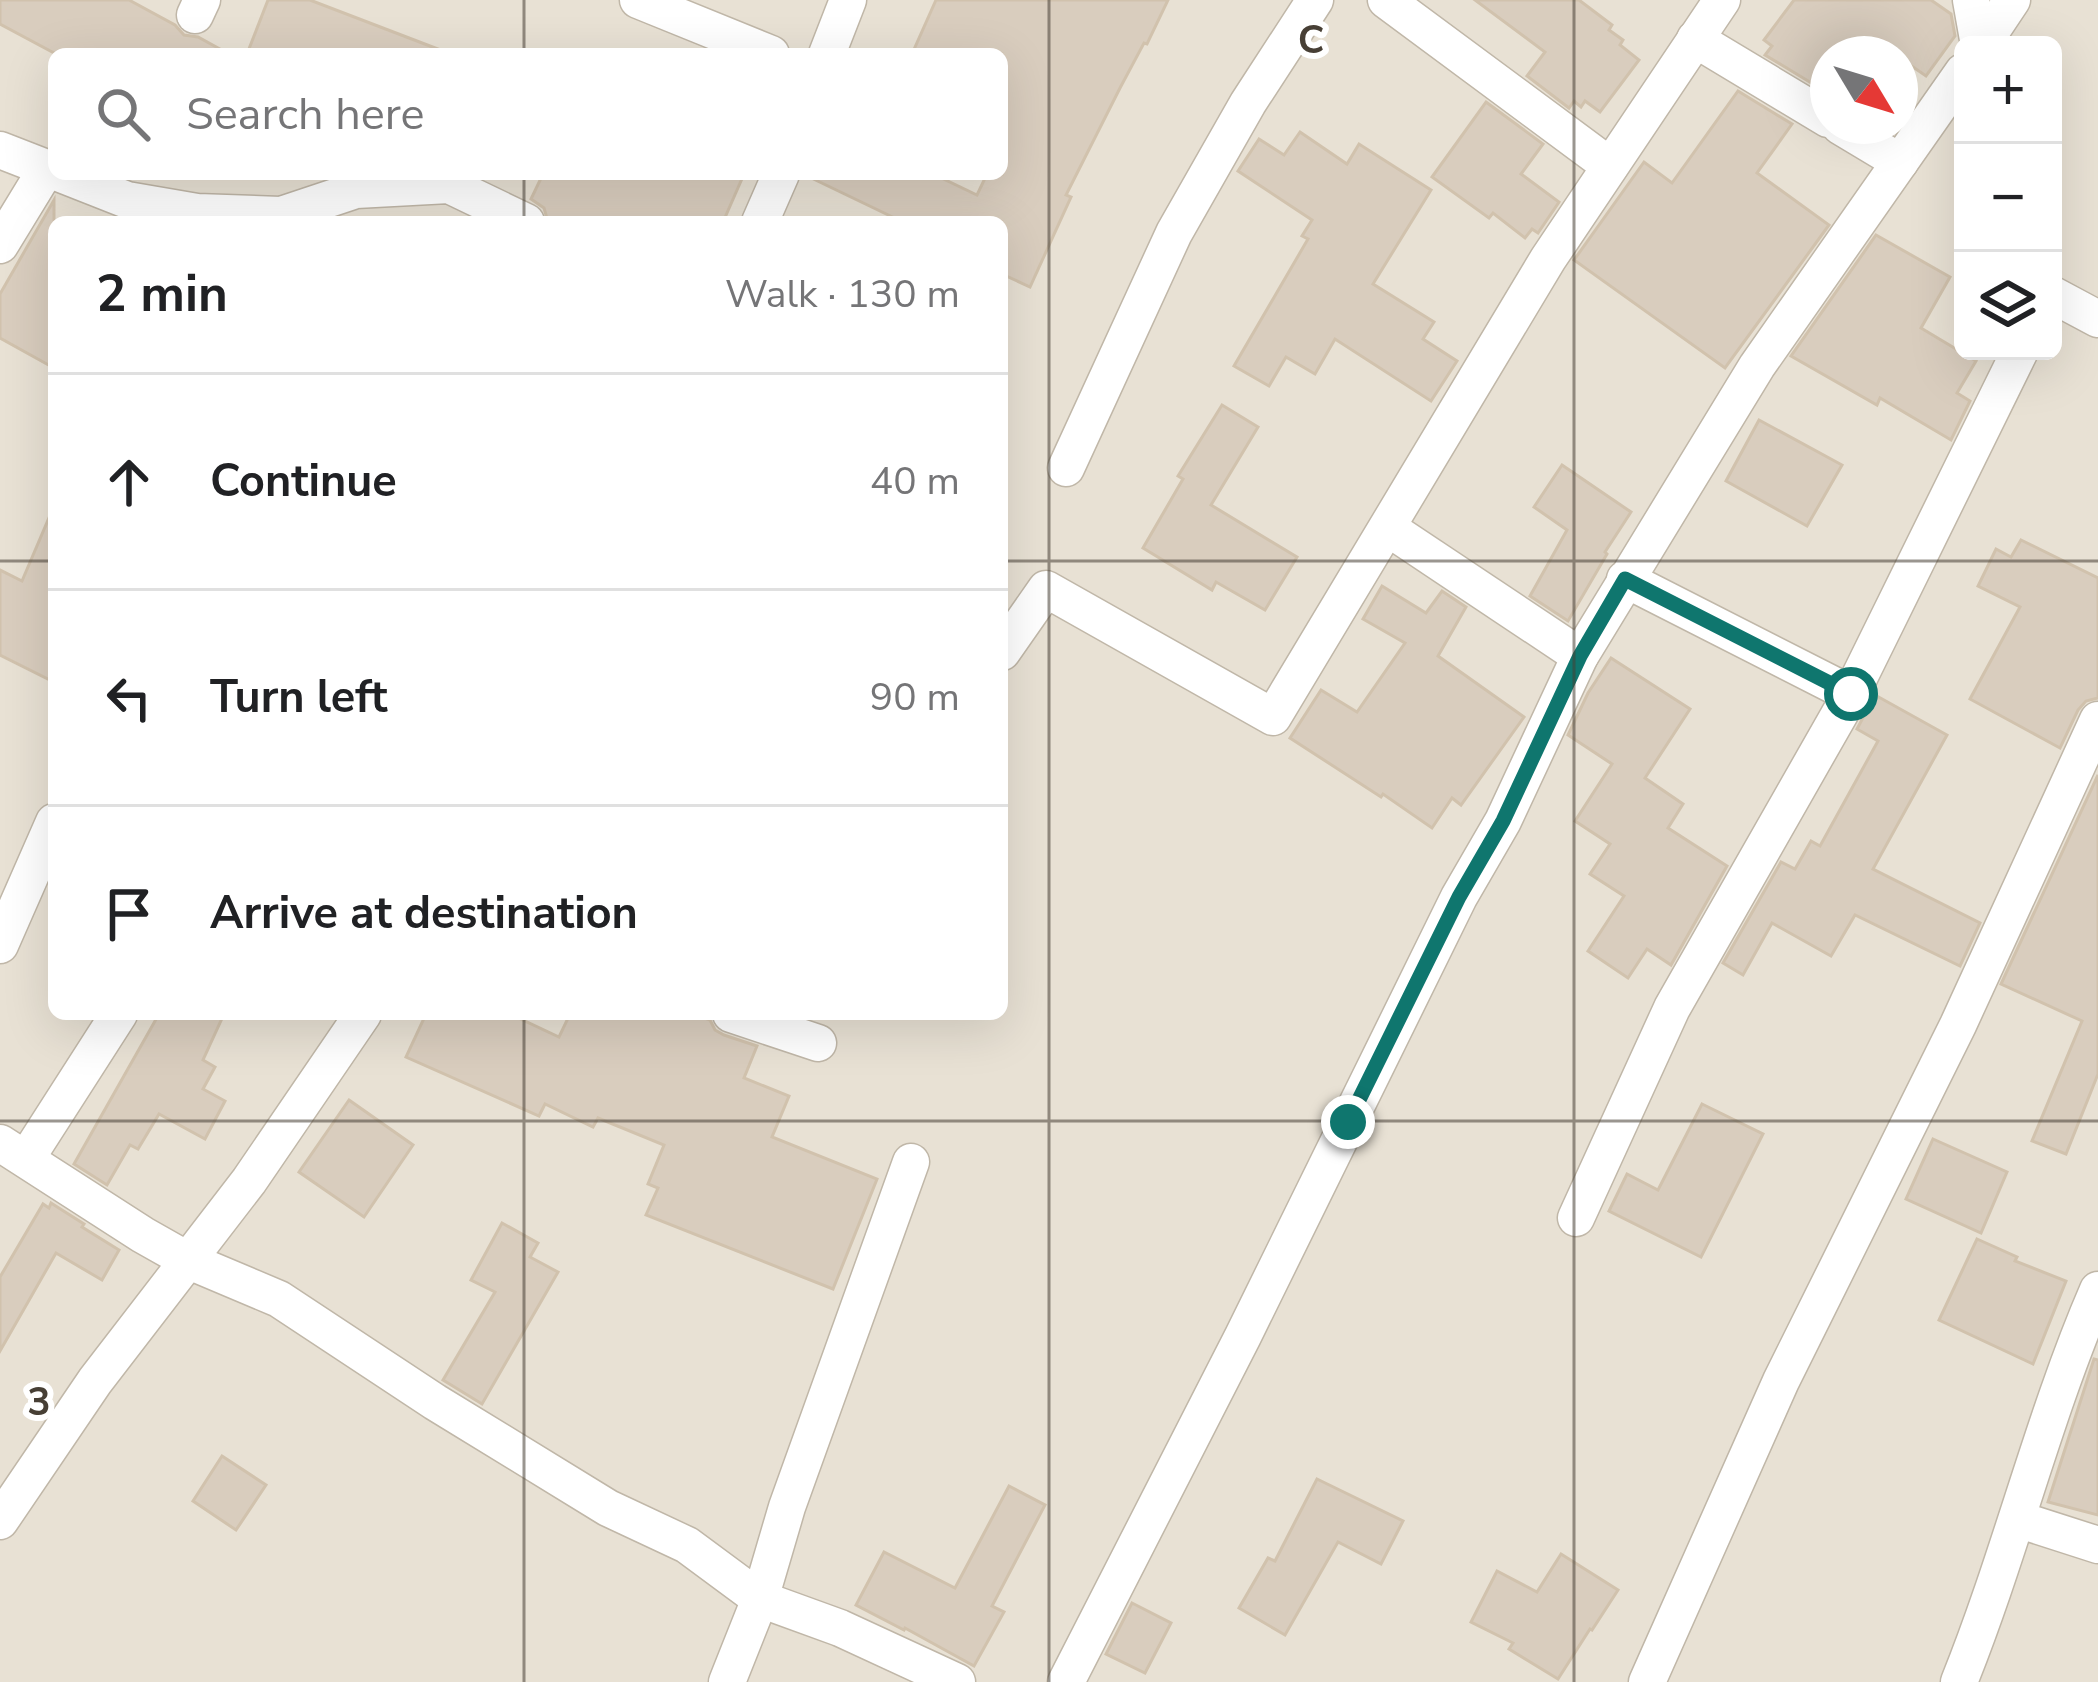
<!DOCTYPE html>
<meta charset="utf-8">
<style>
body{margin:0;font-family:"Nunito Sans",sans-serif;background:#f6f6f6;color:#202124}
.controls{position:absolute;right:36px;top:36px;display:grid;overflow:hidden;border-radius:18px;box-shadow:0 12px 48px #0002}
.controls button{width:108px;height:108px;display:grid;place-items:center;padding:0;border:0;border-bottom:3px solid #e0e0e0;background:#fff;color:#202124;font:60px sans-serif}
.compass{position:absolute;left:1810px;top:36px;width:108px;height:108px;border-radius:50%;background:#fff;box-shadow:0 12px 48px #0002;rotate:128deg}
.stop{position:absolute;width:36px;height:36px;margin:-27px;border:9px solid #0f766e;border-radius:50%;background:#fff}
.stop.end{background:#0f766e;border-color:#fff;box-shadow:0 3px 12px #0008}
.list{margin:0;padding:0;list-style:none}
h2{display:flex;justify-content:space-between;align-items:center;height:156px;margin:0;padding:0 48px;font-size:51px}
h2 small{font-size:39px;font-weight:400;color:#757577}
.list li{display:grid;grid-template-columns:78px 1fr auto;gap:36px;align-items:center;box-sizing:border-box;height:216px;padding:0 48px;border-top:3px solid #e0e0e0}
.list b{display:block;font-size:45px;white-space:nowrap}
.list em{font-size:39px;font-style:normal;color:#757577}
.icon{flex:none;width:66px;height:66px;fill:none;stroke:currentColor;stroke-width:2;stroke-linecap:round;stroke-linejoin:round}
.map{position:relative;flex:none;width:2098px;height:1682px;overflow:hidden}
.search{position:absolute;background:#fff;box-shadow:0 12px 48px #0002;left:48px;top:48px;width:960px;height:132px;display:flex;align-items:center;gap:30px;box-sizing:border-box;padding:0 42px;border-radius:18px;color:#757577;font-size:45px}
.panel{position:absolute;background:#fff;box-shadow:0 12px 48px #0002;left:48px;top:216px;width:960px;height:804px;border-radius:18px}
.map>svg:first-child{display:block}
.residential{fill:#e8e1d4;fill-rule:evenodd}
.building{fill:#d9cdbe;stroke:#d1c2ad;stroke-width:3}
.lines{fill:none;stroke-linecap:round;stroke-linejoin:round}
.street-casing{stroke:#c0b7a8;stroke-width:39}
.street{stroke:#fff;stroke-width:36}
.route{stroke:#0f766e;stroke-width:15}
.grid{fill:none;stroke:#473f35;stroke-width:3;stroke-opacity:0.55}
.grid-label{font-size:39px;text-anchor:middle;font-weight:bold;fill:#473f35;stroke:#fff;stroke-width:12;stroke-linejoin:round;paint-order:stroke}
</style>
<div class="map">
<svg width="2098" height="1682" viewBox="0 0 2098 1682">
<rect width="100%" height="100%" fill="#f4efe6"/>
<path class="residential" d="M0,0H2098V1682H0ZM1963,45H2053V351H1963ZM54,54H1002V174H54ZM1828,54H1900V126H1828ZM54,222H1002V1014H54Z"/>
<g class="building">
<polygon points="0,0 129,0 175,25 184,35 198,37 229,54 56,54 0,24"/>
<polygon points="268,0 310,0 443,51 442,54 247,54"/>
<polygon points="936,0 1168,0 1147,44 1144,43 1120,88 1066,195 1071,197 1030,287 1002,274 1002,222 903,222 803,174 933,174 977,195 987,174 1002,174 1002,54 912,54"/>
<polygon points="1475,0 1579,0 1612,25 1609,30 1623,40 1620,45 1639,60 1600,112 1585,101 1581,107 1574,101 1569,108 1527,76 1545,52"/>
<polygon points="1794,0 1931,0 1951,14 1955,36 1926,76 1900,58 1900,54 1828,54 1828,73 1818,87 1765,55 1772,46 1764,40"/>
<polygon points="1738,91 1792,124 1757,173 1829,225 1725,368 1574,260 1644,162 1672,183"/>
<polygon points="1486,102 1543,144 1521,174 1559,202 1538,233 1532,229 1525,238 1493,213 1489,218 1432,177"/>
<polygon points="1300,132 1347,164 1359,144 1431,190 1373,284 1434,322 1423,339 1457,361 1431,401 1335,339 1315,374 1286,357 1269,386 1234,366 1308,239 1302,236 1312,220 1238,171 1259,139 1284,155"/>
<polygon points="543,174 744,174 723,222 548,222 544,208 531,199"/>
<polygon points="54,200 54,368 0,338 0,294"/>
<polygon points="1876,235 1950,277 1921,328 1976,361 1957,393 1970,401 1951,440 1880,398 1877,405 1791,356"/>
<polygon points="1222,405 1258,427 1211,505 1297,557 1265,610 1216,582 1212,590 1143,548 1183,479 1178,476"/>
<polygon points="1759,420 1842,465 1807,526 1726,481"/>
<polygon points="1562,465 1631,512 1605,552 1607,554 1568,621 1530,596 1567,530 1534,507"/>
<polygon points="54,506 54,682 0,655 0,570 22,581"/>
<polygon points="2021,540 2098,578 2098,698 2086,701 2078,710 2060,748 1970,699 2020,607 1978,586 1996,549 2011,557"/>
<polygon points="1382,586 1426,613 1442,591 1466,607 1438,656 1524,717 1461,805 1452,798 1432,828 1383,794 1381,797 1290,738 1321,690 1357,712 1405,643 1363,619"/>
<polygon points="1611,658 1690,709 1645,778 1683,804 1668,828 1727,866 1671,965 1647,949 1628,978 1588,951 1624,896 1590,874 1610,844 1575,821 1612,764 1568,735 1588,693"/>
<polygon points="1875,695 1947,735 1873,869 1980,923 1960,966 1855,915 1831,956 1772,923 1743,975 1723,963 1781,862 1795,869 1811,841 1820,846 1878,741 1857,729"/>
<polygon points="2098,775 2098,1074 2066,1154 2032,1141 2082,1021 2001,984"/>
<polygon points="159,1014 224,1014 203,1060 215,1067 203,1089 225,1101 205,1139 159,1114 138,1149 130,1145 107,1185 74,1164"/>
<polygon points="426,1014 510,1014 559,1037 570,1014 694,1014 710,1020 715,1030 724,1035 757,1046 744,1078 789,1096 772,1137 877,1179 833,1289 646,1215 658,1188 648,1184 664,1145 598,1118 593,1127 545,1104 539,1116 406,1057"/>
<polygon points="349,1100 413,1145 364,1217 299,1172"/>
<polygon points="1702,1104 1763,1134 1701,1257 1609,1211 1627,1174 1658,1190"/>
<polygon points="1933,1139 2007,1172 1981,1233 1906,1199"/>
<polygon points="51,1203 84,1224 82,1227 119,1250 102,1280 56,1253 0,1351 0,1277 43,1204 49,1208"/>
<polygon points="502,1223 538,1243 530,1257 558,1272 482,1404 443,1380 495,1292 471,1280"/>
<polygon points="1977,1239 2017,1257 2015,1261 2066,1281 2033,1364 1939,1320"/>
<polygon points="2094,1359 2098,1360 2098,1515 2048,1502"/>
<polygon points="222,1456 266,1485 236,1530 193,1501"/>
<polygon points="1317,1479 1403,1521 1381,1564 1338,1542 1285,1635 1239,1608 1268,1558 1275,1561"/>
<polygon points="1009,1486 1045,1505 992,1606 1004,1612 974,1666 905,1628 904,1630 856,1605 884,1552 955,1588"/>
<polygon points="1561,1554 1618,1590 1592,1630 1590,1629 1558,1679 1509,1649 1513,1643 1471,1622 1497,1571 1537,1592"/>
<polygon points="1132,1603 1171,1623 1145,1673 1106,1654"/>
</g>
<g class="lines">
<g class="street-casing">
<g id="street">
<polyline points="638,0 771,54"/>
<polyline points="1386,0 1610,166"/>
<polyline points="1971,0 1979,45"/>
<polyline points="195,15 202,0"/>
<polyline points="1695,39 1828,119"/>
<polyline points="1982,45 2012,0"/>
<polyline points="827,54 848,0"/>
<polyline points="1840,126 1900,162"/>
<polyline points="0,150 54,171"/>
<polyline points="61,174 127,200 197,212 281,215 356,190 449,185 526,222"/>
<polyline points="760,222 781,174"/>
<polyline points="0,245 47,168"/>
<polyline points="2053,295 2098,319"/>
<polyline points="1066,468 1174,233 1248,103 1315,0"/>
<polyline points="1388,528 1580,656"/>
<polyline points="1625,579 1851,694"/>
<polyline points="1002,652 1046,589 1273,717 1548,259 1722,0"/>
<polyline points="0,945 54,822"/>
<polyline points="731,1014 818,1043"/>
<polyline points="0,1143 143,1235 189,1261 279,1299 435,1402 608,1508 687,1545 760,1599 840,1628 957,1682"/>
<polyline points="26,1159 119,1014"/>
<polyline points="1576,1218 1672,1008 1851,694 2020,351"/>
<polyline points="2017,1519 2098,1545"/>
<polyline points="0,1521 95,1381 249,1181 363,1014"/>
<polyline points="727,1682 760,1599 787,1507 911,1162"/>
<polyline points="1066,1682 1243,1336 1459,897 1503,821 1580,656 1757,366 1963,72"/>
<polyline points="1647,1682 1781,1381 1958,1025 2098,720"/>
<path d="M1959,1682C2011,1553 2043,1417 2098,1290"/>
</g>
</g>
<use href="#street" class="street"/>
</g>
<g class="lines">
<polyline class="route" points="1348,1122 1459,897 1503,821 1580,656 1625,579 1851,694"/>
</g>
<path class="grid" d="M524,0V54M1049,0V1682M1574,0V1682M524,174V222M0,561H54M1002,561H2098M524,1014V1682M0,1121H2098"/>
<g class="grid-label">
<text x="1311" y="53">C</text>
<text x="39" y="1415">3</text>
</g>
</svg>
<div class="controls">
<button>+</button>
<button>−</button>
<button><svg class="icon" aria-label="layers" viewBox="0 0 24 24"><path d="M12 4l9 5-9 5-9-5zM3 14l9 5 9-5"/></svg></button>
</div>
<svg class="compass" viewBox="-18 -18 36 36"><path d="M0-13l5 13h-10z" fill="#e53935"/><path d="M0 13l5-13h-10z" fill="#757577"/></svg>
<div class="stop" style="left:1851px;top:694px"></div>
<div class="stop end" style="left:1348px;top:1122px"></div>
<div class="search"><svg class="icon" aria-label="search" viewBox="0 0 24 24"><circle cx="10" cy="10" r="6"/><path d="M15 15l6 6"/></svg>Search here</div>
<section class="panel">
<h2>2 min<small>Walk · 130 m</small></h2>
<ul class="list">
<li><svg class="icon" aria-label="ahead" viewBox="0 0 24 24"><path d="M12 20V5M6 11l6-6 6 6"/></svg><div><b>Continue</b></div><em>40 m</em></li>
<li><svg class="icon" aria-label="left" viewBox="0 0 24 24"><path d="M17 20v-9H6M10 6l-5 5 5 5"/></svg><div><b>Turn left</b></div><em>90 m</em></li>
<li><svg class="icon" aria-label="arrive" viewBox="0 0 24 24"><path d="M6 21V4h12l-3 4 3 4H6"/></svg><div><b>Arrive at destination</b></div></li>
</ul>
</section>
</div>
